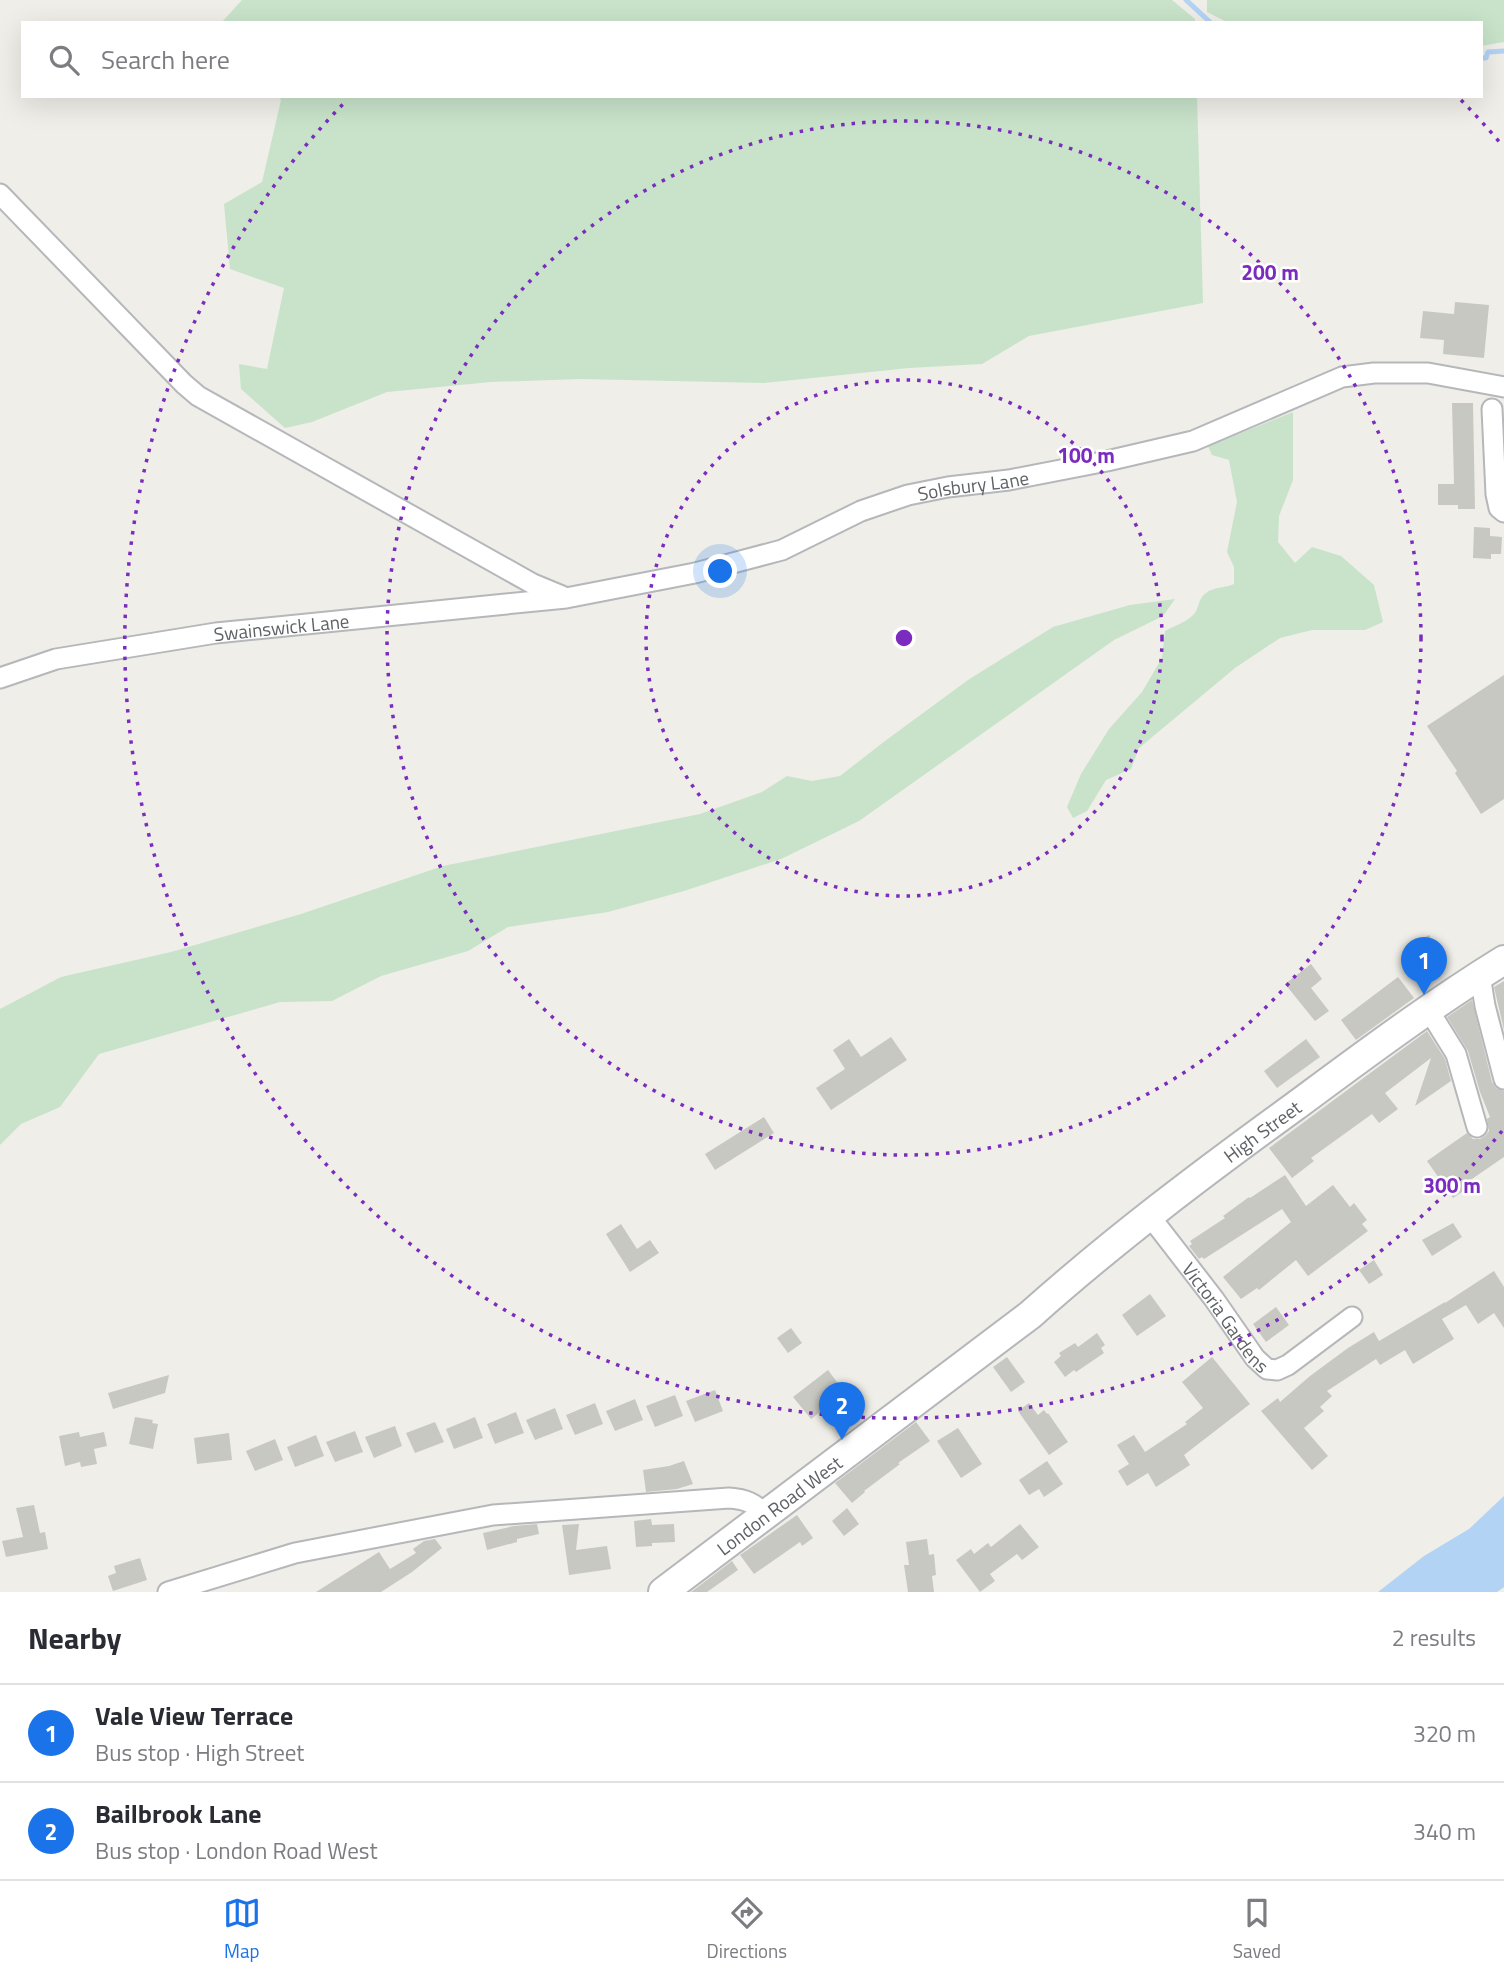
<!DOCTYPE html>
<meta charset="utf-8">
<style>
body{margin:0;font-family:"Titillium Web",sans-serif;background:#f7f7f7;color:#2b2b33}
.you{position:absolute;left:721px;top:572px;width:24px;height:24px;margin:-18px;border:5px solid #fff;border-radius:50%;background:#1a73e8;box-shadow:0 0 0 10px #1a73e833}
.badge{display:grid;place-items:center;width:46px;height:46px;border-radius:50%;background:#1a73e8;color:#fff;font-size:23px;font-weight:700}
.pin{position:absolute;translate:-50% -58px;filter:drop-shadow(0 2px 4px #0008)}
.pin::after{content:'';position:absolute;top:37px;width:24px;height:21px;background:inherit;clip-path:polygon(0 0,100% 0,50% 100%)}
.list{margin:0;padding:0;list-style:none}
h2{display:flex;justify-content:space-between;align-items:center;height:91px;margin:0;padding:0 28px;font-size:30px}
h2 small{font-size:23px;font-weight:400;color:#7c7c81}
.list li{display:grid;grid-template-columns:46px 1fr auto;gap:21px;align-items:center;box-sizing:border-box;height:98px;padding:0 28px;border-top:2px solid #e1e1e2}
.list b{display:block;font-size:26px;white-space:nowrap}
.list p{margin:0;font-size:23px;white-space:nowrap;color:#7c7c81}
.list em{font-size:23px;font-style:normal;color:#7c7c81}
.icon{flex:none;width:38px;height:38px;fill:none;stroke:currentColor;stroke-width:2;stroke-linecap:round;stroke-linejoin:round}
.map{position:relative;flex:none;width:1504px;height:1592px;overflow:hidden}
.search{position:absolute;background:#fff;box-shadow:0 7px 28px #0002;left:21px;right:21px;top:21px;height:77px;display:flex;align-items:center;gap:18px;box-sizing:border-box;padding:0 24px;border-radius:0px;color:#7c7c81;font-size:26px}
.sheet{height:287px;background:#fff}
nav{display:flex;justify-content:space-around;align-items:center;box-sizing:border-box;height:98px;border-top:2px solid #e1e1e2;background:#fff;font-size:19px;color:#7c7c81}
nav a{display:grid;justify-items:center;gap:4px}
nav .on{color:#1a73e8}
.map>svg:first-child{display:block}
.green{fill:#c8e3ca}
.water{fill:#b3d3f5}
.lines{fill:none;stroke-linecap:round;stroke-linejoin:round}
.stream{stroke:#b3d3f5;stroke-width:5}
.building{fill:#c8c8c3}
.street-casing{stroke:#b5b7bb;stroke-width:23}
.secondary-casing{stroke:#b4b6ba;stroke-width:32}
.street{stroke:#fff;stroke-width:19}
.secondary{stroke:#fff;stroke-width:28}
.ring{fill:none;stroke:#7b2cbf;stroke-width:3.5;stroke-dasharray:3.5 7}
.labels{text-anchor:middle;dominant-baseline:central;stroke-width:5;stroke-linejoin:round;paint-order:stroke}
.street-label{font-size:19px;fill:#5f6266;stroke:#fff}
.centre{fill:#7b2cbf;stroke:#fff;stroke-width:3.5}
.ring-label{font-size:21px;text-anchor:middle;font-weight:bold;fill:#7b2cbf;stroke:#fff;stroke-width:5;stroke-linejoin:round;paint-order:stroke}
</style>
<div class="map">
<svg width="1504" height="1592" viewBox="0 0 1504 1592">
<rect width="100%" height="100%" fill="#efeee8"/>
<g class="green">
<polygon points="242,0 1172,0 1195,19 1195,23 221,23"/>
<polygon points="1207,0 1504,0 1504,42 1481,46 1481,23 1229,23 1207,12"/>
<polygon points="278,96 1197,96 1203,303 1029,336 982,364 909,368 764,383 581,379 491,382 387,392 312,422 285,428 241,389 239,364 267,369 284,288 230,269 224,204 262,182 281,100"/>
<path d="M1293,412V480L1279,516L1278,542L1295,563L1312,547L1341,556L1374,585L1383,622L1365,630H1312L1280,638L1235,668L1139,748L1131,769L1106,780L1087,811L1073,818L1067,807L1081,774L1109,729L1142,692L1162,658L1165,631C1174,626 1189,621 1195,613C1200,605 1198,599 1206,593C1213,587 1226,588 1234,584V567L1227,552L1237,502L1229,460L1212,455L1208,446Z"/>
<polygon points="1175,599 1163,616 1114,640 859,821 781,859 684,891 608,912 508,927 468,951 381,976 332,1001 280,1002 99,1054 60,1107 21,1124 0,1145 0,1009 61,977 171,952 301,914 443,866 700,814 762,792 787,776 812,781 840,776 885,741 968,680 1053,627 1130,605"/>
</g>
<polygon class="water" points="1504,1496 1504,1587 1497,1592 1378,1592 1424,1556 1469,1529"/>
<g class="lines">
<g class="stream">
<polyline points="1186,0 1211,23"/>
<polyline points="1481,58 1486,58 1488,52 1504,51"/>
</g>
</g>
<g class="building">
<polygon points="1455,302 1489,305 1484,358 1443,354 1444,340 1420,338 1423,311 1454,314"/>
<polygon points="1452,403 1473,403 1475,509 1458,509 1458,505 1438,505 1438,484 1454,484"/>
<polygon points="1474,527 1490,528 1490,536 1502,537 1501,554 1491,554 1491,559 1473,558"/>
<polygon points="1504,675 1504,799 1481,814 1455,773 1457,771 1427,726"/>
<polygon points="1429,935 1438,951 1410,967 1402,952 1405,951 1404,949"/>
<polygon points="1311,964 1322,979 1311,988 1329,1011 1315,1021 1285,984"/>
<polygon points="1398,977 1414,998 1356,1040 1341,1020"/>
<polygon points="1504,981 1504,1030 1494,987"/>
<polygon points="1472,1000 1492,1082 1496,1088 1504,1091 1504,1157 1469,1181 1472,1185 1453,1198 1427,1161 1467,1133 1473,1139 1480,1139 1485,1136 1489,1131 1487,1119 1490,1117 1480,1092 1468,1051 1447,1017"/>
<polygon points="1427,1031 1445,1059 1451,1081 1415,1106 1431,1058 1385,1093 1398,1109 1379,1123 1372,1114 1311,1158 1314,1161 1292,1178 1269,1148"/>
<polygon points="891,1037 907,1060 831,1110 816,1088 845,1069 833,1050 849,1039 861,1057"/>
<polygon points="1306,1039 1320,1057 1277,1088 1264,1071"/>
<polygon points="764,1117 774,1133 715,1170 705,1154"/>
<polygon points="1285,1175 1306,1206 1333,1185 1350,1207 1354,1203 1367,1220 1362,1224 1368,1231 1308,1276 1296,1260 1259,1290 1257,1288 1241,1299 1223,1277 1291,1222 1282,1209 1204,1259 1202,1257 1199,1259 1189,1246 1192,1244 1190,1241 1225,1218 1223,1216 1249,1197 1250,1198"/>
<polygon points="1453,1223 1462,1237 1432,1256 1422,1240"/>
<polygon points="621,1224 637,1249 650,1240 659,1253 630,1272 606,1234"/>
<polygon points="1374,1260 1383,1275 1369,1284 1359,1270"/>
<polygon points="1494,1271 1504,1287 1504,1328 1494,1313 1478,1324 1466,1305 1442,1319 1454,1339 1413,1364 1405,1350 1380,1365 1376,1359 1327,1391 1332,1396 1320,1407 1324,1411 1304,1428 1328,1456 1312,1470 1261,1411 1278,1398 1280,1402 1310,1376 1348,1348 1374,1332 1379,1341 1445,1302 1445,1303"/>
<polygon points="1150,1294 1166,1316 1137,1336 1122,1315"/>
<polygon points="1276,1307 1289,1325 1266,1342 1253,1324"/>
<polygon points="791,1328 802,1343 788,1353 777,1338"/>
<polygon points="1097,1333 1105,1345 1101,1348 1104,1353 1076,1372 1074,1370 1065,1377 1054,1362 1061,1356 1059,1353 1075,1343 1078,1347"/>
<polygon points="1007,1357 1025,1382 1011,1392 993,1367"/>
<polygon points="1212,1357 1250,1404 1184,1455 1190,1465 1156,1487 1148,1473 1127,1486 1118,1471 1129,1464 1117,1445 1134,1435 1145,1452 1187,1424 1185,1422 1203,1408 1182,1382"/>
<polygon points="828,1370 845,1393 811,1419 793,1397"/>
<polygon points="169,1375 165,1393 113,1409 108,1393"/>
<polygon points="715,1390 723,1411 695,1422 686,1401"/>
<polygon points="675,1395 683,1416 655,1427 646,1406"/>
<polygon points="635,1399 643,1420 615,1431 606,1411"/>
<polygon points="595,1403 603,1424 575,1435 566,1415"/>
<polygon points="1029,1403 1038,1415 1044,1410 1047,1414 1048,1413 1068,1442 1049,1455 1018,1411"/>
<polygon points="555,1408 563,1429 535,1440 526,1420"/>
<polygon points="516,1412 524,1433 495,1444 487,1424"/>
<polygon points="135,1417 153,1420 152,1423 158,1424 153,1449 129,1444"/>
<polygon points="475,1417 483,1438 454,1449 446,1429"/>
<polygon points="435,1422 444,1442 415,1453 406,1433"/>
<polygon points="916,1422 930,1441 898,1463 900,1464 864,1491 865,1492 852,1503 835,1483"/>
<polygon points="395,1426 402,1446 374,1458 365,1437"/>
<polygon points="958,1428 982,1464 961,1478 937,1441"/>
<polygon points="355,1431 363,1452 335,1462 326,1442"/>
<polygon points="79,1432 80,1437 104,1432 107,1446 94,1449 97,1464 81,1467 80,1462 65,1466 59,1436"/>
<polygon points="229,1433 232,1460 197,1464 194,1438"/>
<polygon points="316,1435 324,1456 295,1467 287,1447"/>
<polygon points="275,1439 283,1460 255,1471 246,1451"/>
<polygon points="684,1461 693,1484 677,1489 646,1492 643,1470 669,1466"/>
<polygon points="1047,1461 1063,1484 1044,1497 1039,1489 1029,1495 1019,1480"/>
<polygon points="34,1505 40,1533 45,1532 48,1549 6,1557 2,1541 23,1537 16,1508"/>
<polygon points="847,1508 859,1524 844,1536 832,1521"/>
<polygon points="797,1515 813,1538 802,1546 800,1542 754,1574 740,1555"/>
<polygon points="651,1519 652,1525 674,1524 675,1542 652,1543 652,1546 636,1547 634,1521"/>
<polygon points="537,1524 539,1534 517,1539 517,1542 487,1550 483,1533 514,1526"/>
<polygon points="579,1524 576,1550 607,1546 611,1569 569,1575 562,1525"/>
<polygon points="1020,1524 1039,1547 1022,1560 1017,1554 990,1574 995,1581 980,1592 956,1560 971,1549 974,1554 988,1543 991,1547"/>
<polygon points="435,1539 442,1548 412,1572 381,1592 316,1592 379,1552 390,1569 416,1553 413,1549 424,1541"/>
<polygon points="927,1539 929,1555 934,1554 936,1575 932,1576 934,1592 908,1592 904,1565 909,1565 906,1542"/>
<polygon points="140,1558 147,1580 113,1591 108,1576 116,1573 114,1566"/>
<polygon points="732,1561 738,1570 707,1592 691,1592"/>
</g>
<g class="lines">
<g class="street-casing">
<g id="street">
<polyline points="0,194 184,384 198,396 533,584 562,596"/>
<polyline points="1492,409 1496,494 1499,508 1504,512"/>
<path id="s1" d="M0,678L56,659L216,633L566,598L695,573L782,550L861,511L908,495L948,487L1009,480L1107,461L1193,441L1342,377L1374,373H1428L1504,387"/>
<polyline points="1480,975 1485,1006 1504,1079"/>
<polyline points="1428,1009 1456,1054 1477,1127"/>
<path id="s2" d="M1149,1215L1214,1299L1255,1358L1267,1369L1277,1370L1288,1365L1352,1317"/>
<path d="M168,1592L295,1553L493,1515L729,1498C746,1499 754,1503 766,1515"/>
</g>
</g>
<g class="secondary-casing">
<g id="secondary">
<path id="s3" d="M663,1592L1030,1315C1114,1240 1203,1173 1294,1107C1363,1056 1431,1005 1504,960"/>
</g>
</g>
<use href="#street" class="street"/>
<use href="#secondary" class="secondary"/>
</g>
<g class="ring">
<circle cx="904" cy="638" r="258"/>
<circle cx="904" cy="638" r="517"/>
<path d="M1502 1131A775 775 0 1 1 347 100M1461 100A775 775 0 0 1 1502 145"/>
</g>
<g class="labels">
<g class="street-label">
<text stroke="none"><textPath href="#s1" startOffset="998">Solsbury Lane</textPath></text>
<text stroke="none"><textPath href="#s1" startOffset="287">Swainswick Lane</textPath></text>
<text stroke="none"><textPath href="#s3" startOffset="756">High Street</textPath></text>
<text stroke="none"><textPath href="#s2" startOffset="128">Victoria Gardens</textPath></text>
<text stroke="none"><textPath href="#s3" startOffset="145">London Road West</textPath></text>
</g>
</g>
<circle cx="904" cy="638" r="10" class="centre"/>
<g class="ring-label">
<text x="1270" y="280">200 m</text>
<text x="1086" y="463">100 m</text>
<text x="1452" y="1193">300 m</text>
</g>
</svg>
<div class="you"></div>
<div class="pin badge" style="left:1424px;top:995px">1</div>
<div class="pin badge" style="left:842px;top:1440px">2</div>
<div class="search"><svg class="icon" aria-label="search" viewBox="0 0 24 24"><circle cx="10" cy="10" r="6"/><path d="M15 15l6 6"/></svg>Search here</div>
</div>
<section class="sheet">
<h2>Nearby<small>2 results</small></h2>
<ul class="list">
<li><span class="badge">1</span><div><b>Vale View Terrace</b><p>Bus stop · High Street</p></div><em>320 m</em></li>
<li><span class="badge">2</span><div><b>Bailbrook Lane</b><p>Bus stop · London Road West</p></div><em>340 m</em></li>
</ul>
</section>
<nav>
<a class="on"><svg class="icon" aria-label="map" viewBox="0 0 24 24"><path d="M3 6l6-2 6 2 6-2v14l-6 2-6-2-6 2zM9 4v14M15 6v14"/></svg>Map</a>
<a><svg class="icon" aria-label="directions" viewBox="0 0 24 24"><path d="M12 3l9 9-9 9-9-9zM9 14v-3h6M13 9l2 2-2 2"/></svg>Directions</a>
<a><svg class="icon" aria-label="saved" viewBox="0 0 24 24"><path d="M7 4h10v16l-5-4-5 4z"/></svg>Saved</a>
</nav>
